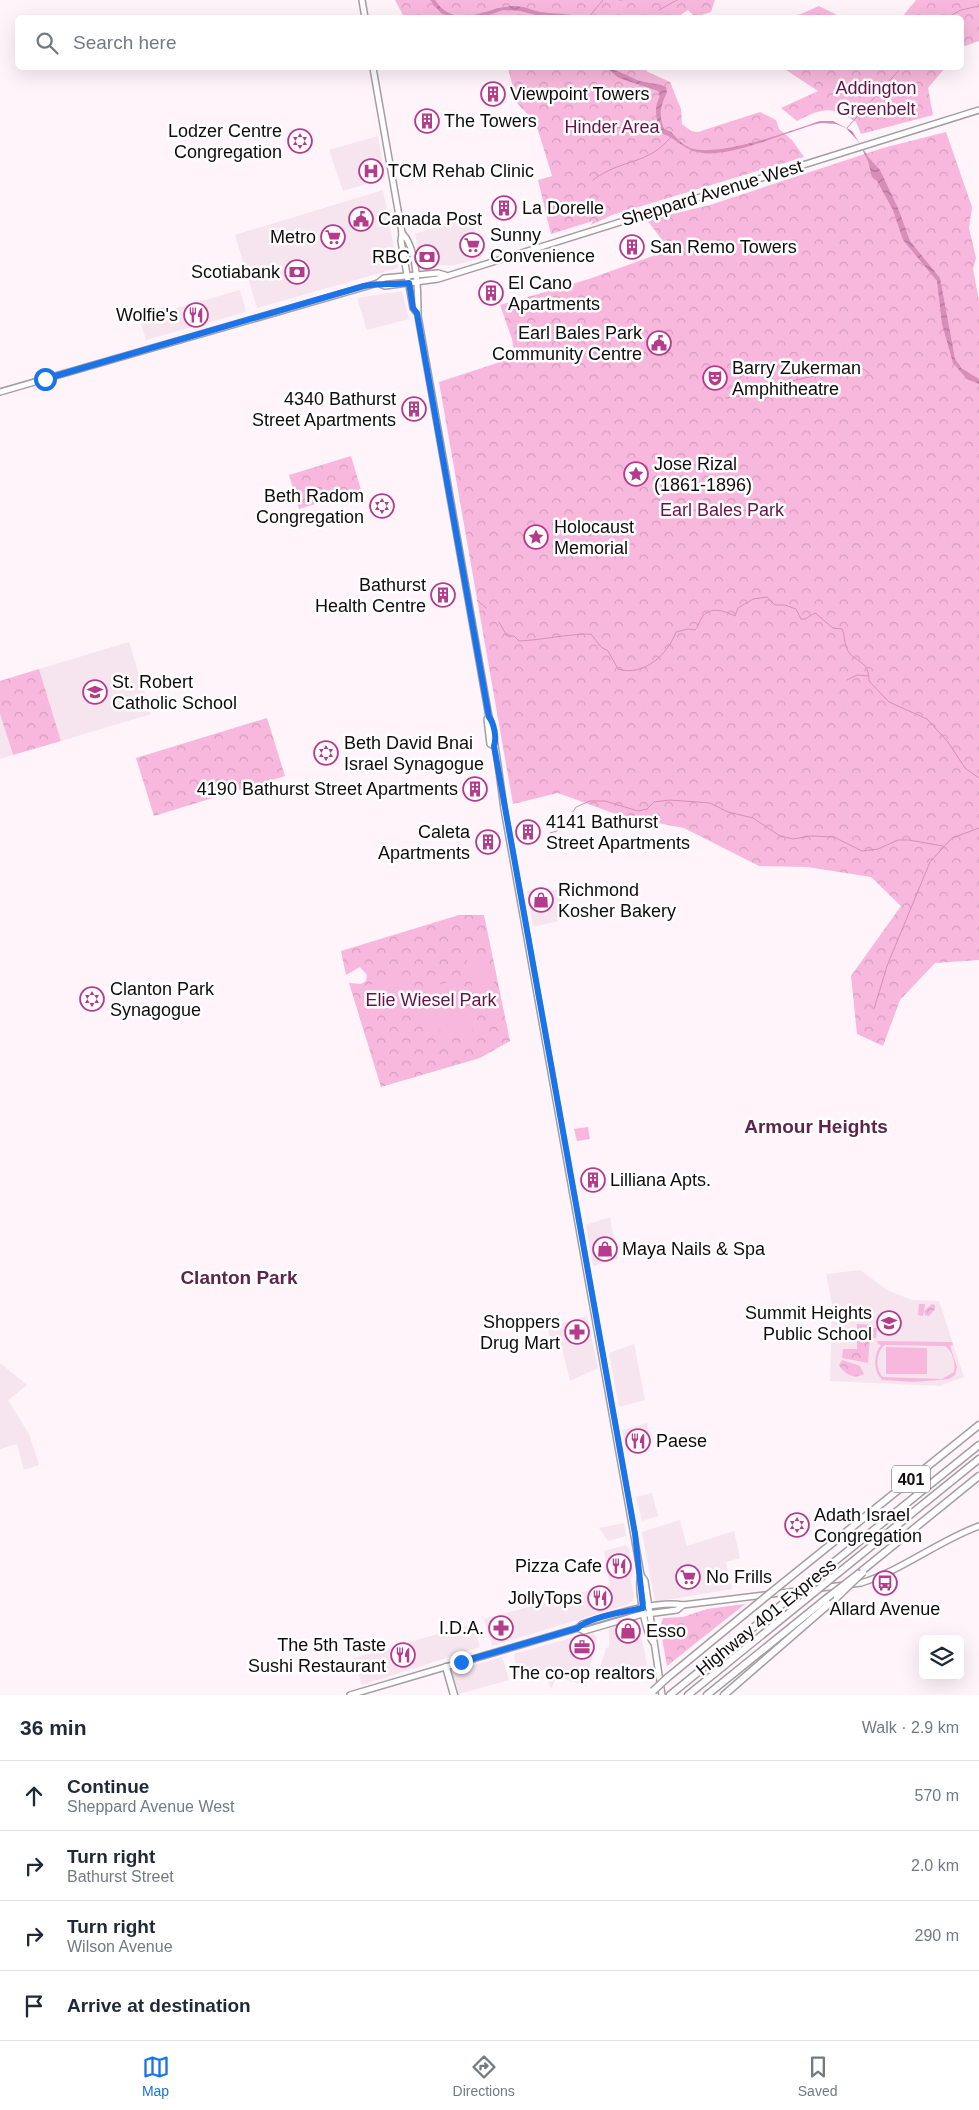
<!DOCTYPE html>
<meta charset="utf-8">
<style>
body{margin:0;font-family:Arial,sans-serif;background:#f6f6f7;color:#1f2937}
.controls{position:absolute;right:15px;bottom:15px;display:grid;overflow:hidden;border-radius:8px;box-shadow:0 5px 20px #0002}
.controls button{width:45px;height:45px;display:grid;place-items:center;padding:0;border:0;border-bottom:1px solid #e0e1e3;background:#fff;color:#1f2937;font:25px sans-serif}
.stop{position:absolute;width:15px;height:15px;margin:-11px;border:4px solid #1a73e8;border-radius:50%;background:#fff}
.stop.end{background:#1a73e8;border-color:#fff;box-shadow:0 1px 5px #0008}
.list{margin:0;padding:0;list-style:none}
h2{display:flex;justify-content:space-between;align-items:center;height:65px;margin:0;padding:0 20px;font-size:21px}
h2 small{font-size:16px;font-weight:400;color:#747a83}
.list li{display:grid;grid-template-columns:32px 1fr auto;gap:15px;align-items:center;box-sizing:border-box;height:70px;padding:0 20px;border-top:1px solid #e0e1e3}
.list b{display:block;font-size:19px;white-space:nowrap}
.list p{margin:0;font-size:16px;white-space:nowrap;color:#747a83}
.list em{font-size:16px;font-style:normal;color:#747a83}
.icon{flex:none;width:28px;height:28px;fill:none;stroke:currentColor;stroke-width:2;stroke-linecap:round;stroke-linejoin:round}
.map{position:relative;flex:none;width:979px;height:1695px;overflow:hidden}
.search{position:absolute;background:#fff;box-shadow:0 5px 20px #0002;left:15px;right:15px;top:15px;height:55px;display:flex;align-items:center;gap:12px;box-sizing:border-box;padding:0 18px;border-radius:8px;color:#747a83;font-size:19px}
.sheet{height:345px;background:#fff}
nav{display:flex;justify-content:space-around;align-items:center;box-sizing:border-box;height:70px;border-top:1px solid #e0e1e3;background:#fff;font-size:14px;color:#747a83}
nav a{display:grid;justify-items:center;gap:2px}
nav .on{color:#1a73e8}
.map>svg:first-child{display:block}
.built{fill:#f6e5ee}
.forest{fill:url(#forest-crowns)}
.pitch{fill:#f8b8dd;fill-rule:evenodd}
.water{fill:url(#water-waves)}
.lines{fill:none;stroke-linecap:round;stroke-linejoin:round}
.stream{stroke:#d78eb9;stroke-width:1}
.secondary-casing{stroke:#a69da2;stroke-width:8}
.motorway-casing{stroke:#a69da2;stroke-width:9}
.secondary{stroke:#fff;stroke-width:5}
.motorway{stroke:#fff;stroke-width:6}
.motorway-bridge-casing{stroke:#a69da2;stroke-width:9;stroke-linecap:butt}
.motorway-bridge{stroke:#fff;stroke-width:6}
.route{stroke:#1a73e8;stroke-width:6}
.labels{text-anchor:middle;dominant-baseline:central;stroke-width:5;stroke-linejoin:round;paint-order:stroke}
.shield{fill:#fff;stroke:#585556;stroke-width:1}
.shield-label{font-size:16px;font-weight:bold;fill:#100c0e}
.park-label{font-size:18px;fill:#67114d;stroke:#fff}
.poi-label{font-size:18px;fill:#100c0e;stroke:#fff;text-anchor:start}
.street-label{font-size:18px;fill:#100c0e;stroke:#fff}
.neighbourhood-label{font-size:19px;font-weight:bold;fill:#60244a;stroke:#fff}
</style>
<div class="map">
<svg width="979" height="1695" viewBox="0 0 979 1695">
<defs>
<pattern id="forest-crowns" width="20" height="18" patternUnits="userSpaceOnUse" patternTransform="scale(1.25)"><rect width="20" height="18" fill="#f8b8dd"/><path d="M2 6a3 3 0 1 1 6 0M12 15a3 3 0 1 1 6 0" fill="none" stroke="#d49dbc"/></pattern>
<pattern id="water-waves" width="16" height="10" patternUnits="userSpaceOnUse" patternTransform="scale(1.25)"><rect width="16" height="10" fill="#d78eb9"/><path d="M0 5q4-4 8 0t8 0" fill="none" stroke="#ad7295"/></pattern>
</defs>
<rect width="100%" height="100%" fill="#fef4f9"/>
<g class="built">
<polygon points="378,136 385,178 343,191 329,150"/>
<polygon points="383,190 398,268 257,308 235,235"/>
<polygon points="472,215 481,258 455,265 421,265 415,234"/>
<polygon points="240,290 246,312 146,340 138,314 168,305 170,310"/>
<polygon points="402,291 409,319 367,330 357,298"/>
<polygon points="129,642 151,714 61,741 39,669"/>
<polygon points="0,714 13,755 0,759"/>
<polygon points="560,890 565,914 557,916 558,921 533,927 527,891"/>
<polygon points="610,1217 617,1259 593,1266 586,1225"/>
<polygon points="860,1270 887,1290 912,1300 939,1301 964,1377 939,1386 830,1381 832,1304 826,1274"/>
<polygon points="587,1316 598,1368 570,1381 561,1345 553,1347 547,1327"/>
<polygon points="634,1344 645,1400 619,1407 609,1353"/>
<polygon points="0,1363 27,1385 8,1400 29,1434 39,1465 24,1470 17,1444 0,1449"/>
<polygon points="647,1423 651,1445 627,1451 622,1430"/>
<polygon points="652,1493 658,1516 642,1521 636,1497"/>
<polygon points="680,1520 687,1546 734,1531 740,1558 726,1562 732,1589 655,1602 642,1532"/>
<polygon points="624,1523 626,1536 608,1541 599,1528"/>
<polygon points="626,1545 629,1549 633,1573 631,1579 634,1596 632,1601 626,1605 492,1646 484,1619 610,1585 604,1551"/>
<polygon points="637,1617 648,1668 626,1680 617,1665 599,1671 606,1648 609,1647 609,1625"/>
<polygon points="473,1624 480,1647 362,1685 354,1658"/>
<polygon points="592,1632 597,1637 585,1686 557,1676 551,1689 544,1670 517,1677 514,1654"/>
<polygon points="502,1657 509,1680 459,1694 452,1671"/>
</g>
<g class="forest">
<polygon points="395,0 715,0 711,12 695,17 688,10 676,18 404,17"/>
<polygon points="916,0 979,0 979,41 962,47 962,18 902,17"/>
<polygon points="819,6 841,17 786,17 801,14"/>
<polygon points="508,68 644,68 648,72 670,82 681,109 682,124 691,131 698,132 760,112 776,120 779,129 792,140 804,157 612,215 591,225 593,221 551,234 538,180 552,176 538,130 531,118 517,103"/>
<path d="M783,68H945L928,88L933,115L861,134L856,122C832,105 822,108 797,121L781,108L818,91Z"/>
<polygon points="946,132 972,207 969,228 976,258 973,269 979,301 979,960 935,963 900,1000 883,1046 857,1034 851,976 901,906 871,877 807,867 759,866 684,828 621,816 558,793 513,804 439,382 515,357 512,339 500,305 589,279 661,253 663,241 647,220 710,205 883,148"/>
<polygon points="351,456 361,490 299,509 289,475"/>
<polygon points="39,669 61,741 13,755 0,714 0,681"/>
<polygon points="267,718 285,776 154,816 136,758"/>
<polygon points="459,915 484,915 510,1041 480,1058 381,1087 349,983 361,984 366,981 367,975 360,967 346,975 341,951"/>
<polygon points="919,1304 925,1304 924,1311 932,1304 935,1305 935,1309 929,1316 925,1315 924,1311 923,1316 918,1315"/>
<polygon points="857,1324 874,1325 874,1328 877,1328 876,1338 870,1338 868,1363 842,1358 843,1349 857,1349"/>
<path d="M842,1360L860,1366L864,1374C855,1380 844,1374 839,1365Z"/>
<polygon points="745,1604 667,1666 660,1627 663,1618 683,1617 707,1609"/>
</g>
<g class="pitch">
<polygon points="488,954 498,1002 476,1006 467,959"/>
<path d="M395,978L401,981L409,1013C385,1020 368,1012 361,987Z"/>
<path d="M455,980L460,983L474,1035C454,1037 429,1031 416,1013C412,1008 410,1000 408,994Z"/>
<polygon points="588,1127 590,1139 577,1141 574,1129"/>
<path d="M877,1341L952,1342L953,1345L950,1346L957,1367L955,1375L949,1379L914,1382L883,1380C873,1373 873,1354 881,1345L878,1344ZM885,1345L945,1346C952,1350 956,1363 954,1372L942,1379L883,1377C875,1370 876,1351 885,1345Z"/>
<polygon points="886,1347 927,1348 927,1374 886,1374"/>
</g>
<g class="water">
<path d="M430,0H435C456,32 487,6 514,6C524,6 531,10 540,12C552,14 563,12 575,17H543L520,11L503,10L484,17H452L441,13Z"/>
<path d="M606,68C613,67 631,78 640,81C647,83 662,84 666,87L667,92C661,106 658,113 664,129C666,130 669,131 671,132C676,137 681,144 690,148C719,158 790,131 820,121H833L852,131L869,158L880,170L898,208L910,241L940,278L955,359L961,368L979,379V384L967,379L953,363L942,324L937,281L903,240L893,210L877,181L872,177L868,161L858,141L846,128L836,124L821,123C786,131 730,160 697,152C683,149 676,138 663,134C656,123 653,108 660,96L658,91L619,78Z"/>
</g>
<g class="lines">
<g class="stream">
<polyline points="619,0 622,0"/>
<polyline points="659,10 677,0"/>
<polyline points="588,18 603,0"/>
<polyline points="946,18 961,10 979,6"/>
<polyline points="847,128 901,68"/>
<path d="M593,180C622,158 647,166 671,137"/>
<polyline points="726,398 755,394 787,382 823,374 848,363 857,365 869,373"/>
<polyline points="477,600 486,608"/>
<path d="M499,622L507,636H514L519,641C543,640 566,634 591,634L601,647L608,651L618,669C644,677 668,654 676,632L688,629L695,630C699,626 698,624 701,619C709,605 724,611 735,616L738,608L753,599L767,597L775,605H785L796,609L801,619H805L815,613L833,628L842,629C845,635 844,643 847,649C853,663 869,658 869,681L889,702L927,719L948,742L965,768L979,778"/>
<polyline points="847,680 857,675 868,676"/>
<polyline points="550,833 557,831 564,826 576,807 590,801 605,801 638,811 647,809 654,802 670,800 710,803 728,812 753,818 780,836 793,839 810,836 834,837 862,851 878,849 898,840 909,840 943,846"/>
<polyline points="874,1009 887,966 930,862 952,838 979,828"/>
</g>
<g class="secondary-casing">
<g id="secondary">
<polyline points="362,0 365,18"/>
<polyline points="373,68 402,233 401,241 413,308 417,313"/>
<path d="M402,233C418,248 418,295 418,316L489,717C493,721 502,795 504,809L641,1575L645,1581L662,1695"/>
<polyline points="378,283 385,286 438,279 979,110"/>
<polyline points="0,392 378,283 384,278 438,273 445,275"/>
<polyline points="489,717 487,719 490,744 494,746"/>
<path d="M641,1575C637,1587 645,1632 653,1642"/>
<polyline points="578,1628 584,1631 639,1615 677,1610 683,1605"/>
<path d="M350,1695L578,1628L582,1624C610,1616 655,1600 683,1605L861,1583C903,1570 938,1541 979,1526"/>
</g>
</g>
<g class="motorway-casing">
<g id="motorway">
<polyline points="858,1574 979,1476"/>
<polyline points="832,1578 979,1459"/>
<polyline points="813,1579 979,1445"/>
<polyline points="784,1582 979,1425"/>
<polyline points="446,1667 454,1695"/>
<polyline points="667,1678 757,1604"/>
<polyline points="670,1695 786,1601"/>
<polyline points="688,1695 805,1600"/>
<polyline points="707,1695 827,1598"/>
<polyline points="724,1695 837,1597"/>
</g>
</g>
<use href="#secondary" class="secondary"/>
<use href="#motorway" class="motorway"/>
<g class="motorway-bridge-casing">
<g id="motorway-bridge">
<polyline points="837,1597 863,1572"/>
<polyline points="827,1598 858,1574"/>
<polyline points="805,1600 832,1578"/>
<polyline points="786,1601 813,1579"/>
<polyline points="757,1604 784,1582"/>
<polyline points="653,1691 667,1678"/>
</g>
</g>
<use href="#motorway-bridge" class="motorway-bridge"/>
</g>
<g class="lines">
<path class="route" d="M45,379L364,286C379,283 393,285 409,283L413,308L417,313L489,717C494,723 497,738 494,746L635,1534L643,1608C628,1611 588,1617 578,1628L461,1662"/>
</g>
<defs>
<g id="building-ring" transform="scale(1.25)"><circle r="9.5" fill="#fff" stroke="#b63b8d" stroke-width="1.5"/><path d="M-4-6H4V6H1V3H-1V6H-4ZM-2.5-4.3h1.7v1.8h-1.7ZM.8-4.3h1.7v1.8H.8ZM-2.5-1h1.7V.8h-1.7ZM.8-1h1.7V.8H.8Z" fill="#b63b8d"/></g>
<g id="synagogue-ring" transform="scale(1.25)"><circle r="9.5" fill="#fff" stroke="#b63b8d" stroke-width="1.5"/><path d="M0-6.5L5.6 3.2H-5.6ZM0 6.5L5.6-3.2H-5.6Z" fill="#b63b8d"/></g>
<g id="hospital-ring" transform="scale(1.25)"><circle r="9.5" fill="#fff" stroke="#b63b8d" stroke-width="1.5"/><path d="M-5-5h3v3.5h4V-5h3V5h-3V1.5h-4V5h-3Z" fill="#b63b8d"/></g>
<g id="civic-ring" transform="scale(1.25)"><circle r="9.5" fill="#fff" stroke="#b63b8d" stroke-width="1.5"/><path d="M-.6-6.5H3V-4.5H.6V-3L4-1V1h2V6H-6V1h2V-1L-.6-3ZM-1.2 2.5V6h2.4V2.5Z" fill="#b63b8d"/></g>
<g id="supermarket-ring" transform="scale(1.25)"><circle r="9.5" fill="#fff" stroke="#b63b8d" stroke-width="1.5"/><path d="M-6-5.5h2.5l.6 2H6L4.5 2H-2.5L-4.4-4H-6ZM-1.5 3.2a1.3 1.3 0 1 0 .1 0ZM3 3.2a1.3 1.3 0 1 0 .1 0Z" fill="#b63b8d"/></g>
<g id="bank-ring" transform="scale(1.25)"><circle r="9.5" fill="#fff" stroke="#b63b8d" stroke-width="1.5"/><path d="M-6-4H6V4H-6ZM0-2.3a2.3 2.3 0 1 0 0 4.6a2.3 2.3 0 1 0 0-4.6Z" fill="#b63b8d"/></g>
<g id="restaurant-ring" transform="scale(1.25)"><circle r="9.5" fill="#fff" stroke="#b63b8d" stroke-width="1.5"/><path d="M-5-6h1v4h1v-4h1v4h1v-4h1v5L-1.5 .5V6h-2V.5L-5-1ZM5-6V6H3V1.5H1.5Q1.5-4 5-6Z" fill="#b63b8d"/></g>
<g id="theatre-ring" transform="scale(1.25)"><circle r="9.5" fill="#fff" stroke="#b63b8d" stroke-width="1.5"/><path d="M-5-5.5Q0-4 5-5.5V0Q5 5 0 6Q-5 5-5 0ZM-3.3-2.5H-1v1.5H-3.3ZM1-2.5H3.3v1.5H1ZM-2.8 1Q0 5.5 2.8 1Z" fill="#b63b8d"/></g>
<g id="sight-ring" transform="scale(1.25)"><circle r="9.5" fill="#fff" stroke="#b63b8d" stroke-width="1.5"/><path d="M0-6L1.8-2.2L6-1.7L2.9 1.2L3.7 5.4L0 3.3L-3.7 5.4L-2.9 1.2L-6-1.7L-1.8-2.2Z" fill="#b63b8d"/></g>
<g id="school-ring" transform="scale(1.25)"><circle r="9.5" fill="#fff" stroke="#b63b8d" stroke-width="1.5"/><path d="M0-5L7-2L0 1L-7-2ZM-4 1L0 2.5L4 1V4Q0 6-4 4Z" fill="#b63b8d"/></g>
<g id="shop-ring" transform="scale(1.25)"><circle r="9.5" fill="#fff" stroke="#b63b8d" stroke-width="1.5"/><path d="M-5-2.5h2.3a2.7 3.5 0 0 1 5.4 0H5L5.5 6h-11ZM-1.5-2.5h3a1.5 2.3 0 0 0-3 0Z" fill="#b63b8d"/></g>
<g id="pharmacy-ring" transform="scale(1.25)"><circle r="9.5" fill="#fff" stroke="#b63b8d" stroke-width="1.5"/><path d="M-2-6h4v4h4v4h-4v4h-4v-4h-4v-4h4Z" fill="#b63b8d"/></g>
<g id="bus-ring" transform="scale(1.25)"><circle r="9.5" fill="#fff" stroke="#b63b8d" stroke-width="1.5"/><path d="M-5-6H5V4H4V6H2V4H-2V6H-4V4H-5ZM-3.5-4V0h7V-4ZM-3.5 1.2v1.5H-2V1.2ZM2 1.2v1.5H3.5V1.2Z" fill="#b63b8d"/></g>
<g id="office-ring" transform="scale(1.25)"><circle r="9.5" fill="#fff" stroke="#b63b8d" stroke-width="1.5"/><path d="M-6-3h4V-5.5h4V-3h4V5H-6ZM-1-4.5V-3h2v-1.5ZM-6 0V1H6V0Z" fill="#b63b8d"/></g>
</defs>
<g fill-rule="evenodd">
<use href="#building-ring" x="493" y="94"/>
<use href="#building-ring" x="427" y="121"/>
<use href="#synagogue-ring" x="300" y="141"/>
<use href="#hospital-ring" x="371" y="171"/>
<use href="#building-ring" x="504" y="208"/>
<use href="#civic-ring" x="361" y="219"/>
<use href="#supermarket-ring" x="333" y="237"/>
<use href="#supermarket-ring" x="472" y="245"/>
<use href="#building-ring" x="632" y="247"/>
<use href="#bank-ring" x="427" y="257"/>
<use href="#bank-ring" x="297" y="272"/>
<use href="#building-ring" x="491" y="293"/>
<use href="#restaurant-ring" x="196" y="315"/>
<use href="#civic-ring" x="659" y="343"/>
<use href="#theatre-ring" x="715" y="378"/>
<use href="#building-ring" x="414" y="409"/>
<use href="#sight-ring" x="636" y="474"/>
<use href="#synagogue-ring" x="382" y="506"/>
<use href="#sight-ring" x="536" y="537"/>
<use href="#building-ring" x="443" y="595"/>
<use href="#school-ring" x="95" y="692"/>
<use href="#synagogue-ring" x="326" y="753"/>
<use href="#building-ring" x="475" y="789"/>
<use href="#building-ring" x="528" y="832"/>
<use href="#building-ring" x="488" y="842"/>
<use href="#shop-ring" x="541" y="900"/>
<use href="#synagogue-ring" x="92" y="999"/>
<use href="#building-ring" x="593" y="1180"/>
<use href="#shop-ring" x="605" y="1249"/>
<use href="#school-ring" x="889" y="1323"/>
<use href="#pharmacy-ring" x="577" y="1332"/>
<use href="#restaurant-ring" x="638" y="1441"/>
<use href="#synagogue-ring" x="797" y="1525"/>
<use href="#restaurant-ring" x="619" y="1566"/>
<use href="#supermarket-ring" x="688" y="1577"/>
<use href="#bus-ring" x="885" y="1583"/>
<use href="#restaurant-ring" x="600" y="1598"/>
<use href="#pharmacy-ring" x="501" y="1628"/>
<use href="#shop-ring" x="628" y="1631"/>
<use href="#office-ring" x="582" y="1647"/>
<use href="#restaurant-ring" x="403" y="1655"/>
</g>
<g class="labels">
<rect class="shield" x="892" y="1465.5" width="38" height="27" rx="4"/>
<g class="shield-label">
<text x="911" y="1479">401</text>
</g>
<g class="park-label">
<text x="876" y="88">Addington<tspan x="876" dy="21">Greenbelt</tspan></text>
<text x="612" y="127">Hinder Area</text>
<text x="722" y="510">Earl Bales Park</text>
<text x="431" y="1000">Elie Wiesel Park</text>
</g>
<g class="poi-label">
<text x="510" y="94">Viewpoint Towers</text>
<text x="444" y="121">The Towers</text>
<text x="282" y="131" text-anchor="end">Lodzer Centre<tspan x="282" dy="21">Congregation</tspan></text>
<text x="388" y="171">TCM Rehab Clinic</text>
<text x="522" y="208">La Dorelle</text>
<text x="378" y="219">Canada Post</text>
<text x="490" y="235">Sunny<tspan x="490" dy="21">Convenience</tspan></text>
<text x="316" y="237" text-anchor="end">Metro</text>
<text x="650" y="247">San Remo Towers</text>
<text x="410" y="257" text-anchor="end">RBC</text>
<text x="280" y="272" text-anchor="end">Scotiabank</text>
<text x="508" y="283">El Cano<tspan x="508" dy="21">Apartments</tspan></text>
<text x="178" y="315" text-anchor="end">Wolfie's</text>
<text x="642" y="333" text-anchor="end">Earl Bales Park<tspan x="642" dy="21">Community Centre</tspan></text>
<text x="732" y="368">Barry Zukerman<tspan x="732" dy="21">Amphitheatre</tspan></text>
<text x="396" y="399" text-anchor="end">4340 Bathurst<tspan x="396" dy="21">Street Apartments</tspan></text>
<text x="654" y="464">Jose Rizal<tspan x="654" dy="21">(1861-1896)</tspan></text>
<text x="364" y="496" text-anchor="end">Beth Radom<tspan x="364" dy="21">Congregation</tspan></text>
<text x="554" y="527">Holocaust<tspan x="554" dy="21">Memorial</tspan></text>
<text x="426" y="585" text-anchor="end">Bathurst<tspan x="426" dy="21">Health Centre</tspan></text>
<text x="112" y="682">St. Robert<tspan x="112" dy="21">Catholic School</tspan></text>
<text x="344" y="743">Beth David Bnai<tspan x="344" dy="21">Israel Synagogue</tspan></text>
<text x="458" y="789" text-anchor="end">4190 Bathurst Street Apartments</text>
<text x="546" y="822">4141 Bathurst<tspan x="546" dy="21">Street Apartments</tspan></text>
<text x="470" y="832" text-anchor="end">Caleta<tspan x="470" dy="21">Apartments</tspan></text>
<text x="558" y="890">Richmond<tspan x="558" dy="21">Kosher Bakery</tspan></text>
<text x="110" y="989">Clanton Park<tspan x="110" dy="21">Synagogue</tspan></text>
<text x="610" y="1180">Lilliana Apts.</text>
<text x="622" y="1249">Maya Nails &amp; Spa</text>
<text x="872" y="1313" text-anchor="end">Summit Heights<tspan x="872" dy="21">Public School</tspan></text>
<text x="560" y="1322" text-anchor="end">Shoppers<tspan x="560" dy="21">Drug Mart</tspan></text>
<text x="656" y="1441">Paese</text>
<text x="814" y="1515">Adath Israel<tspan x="814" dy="21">Congregation</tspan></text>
<text x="602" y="1566" text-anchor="end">Pizza Cafe</text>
<text x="706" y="1577">No Frills</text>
<text x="582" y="1598" text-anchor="end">JollyTops</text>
<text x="885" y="1609" text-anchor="middle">Allard Avenue</text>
<text x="484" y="1628" text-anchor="end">I.D.A.</text>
<text x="646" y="1631">Esso</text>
<text x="386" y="1645" text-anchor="end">The 5th Taste<tspan x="386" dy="21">Sushi Restaurant</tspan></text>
<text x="582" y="1673" text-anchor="middle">The co-op realtors</text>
</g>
<g class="street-label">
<text transform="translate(712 193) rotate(-17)">Sheppard Avenue West</text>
<text transform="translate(766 1617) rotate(-39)">Highway 401 Express</text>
</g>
<g class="neighbourhood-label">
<text x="816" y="1126">Armour Heights</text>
<text x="239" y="1277">Clanton Park</text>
</g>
</g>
</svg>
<div class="controls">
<button><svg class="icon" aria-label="layers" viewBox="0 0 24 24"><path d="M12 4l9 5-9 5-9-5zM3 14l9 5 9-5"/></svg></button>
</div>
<div class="stop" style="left:45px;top:379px"></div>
<div class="stop end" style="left:461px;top:1662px"></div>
<div class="search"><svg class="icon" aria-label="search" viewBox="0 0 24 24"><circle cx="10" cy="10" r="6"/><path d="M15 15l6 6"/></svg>Search here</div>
</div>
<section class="sheet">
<h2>36 min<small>Walk · 2.9 km</small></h2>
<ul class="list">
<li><svg class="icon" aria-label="ahead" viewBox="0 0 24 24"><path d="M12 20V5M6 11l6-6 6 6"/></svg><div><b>Continue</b><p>Sheppard Avenue West</p></div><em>570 m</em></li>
<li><svg class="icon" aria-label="right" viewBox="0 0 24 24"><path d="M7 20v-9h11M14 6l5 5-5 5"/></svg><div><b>Turn right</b><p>Bathurst Street</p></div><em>2.0 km</em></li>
<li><svg class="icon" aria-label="right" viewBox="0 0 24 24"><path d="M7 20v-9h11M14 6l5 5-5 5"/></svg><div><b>Turn right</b><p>Wilson Avenue</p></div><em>290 m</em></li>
<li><svg class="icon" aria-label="arrive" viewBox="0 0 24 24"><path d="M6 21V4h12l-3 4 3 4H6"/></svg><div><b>Arrive at destination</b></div></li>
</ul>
</section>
<nav>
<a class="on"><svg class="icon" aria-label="map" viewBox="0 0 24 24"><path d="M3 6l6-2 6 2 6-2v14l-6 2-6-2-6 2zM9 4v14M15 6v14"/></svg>Map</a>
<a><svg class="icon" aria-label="directions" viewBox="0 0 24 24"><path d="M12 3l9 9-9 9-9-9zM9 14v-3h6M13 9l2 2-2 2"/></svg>Directions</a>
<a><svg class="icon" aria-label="saved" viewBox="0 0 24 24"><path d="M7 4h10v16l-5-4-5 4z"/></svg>Saved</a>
</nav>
